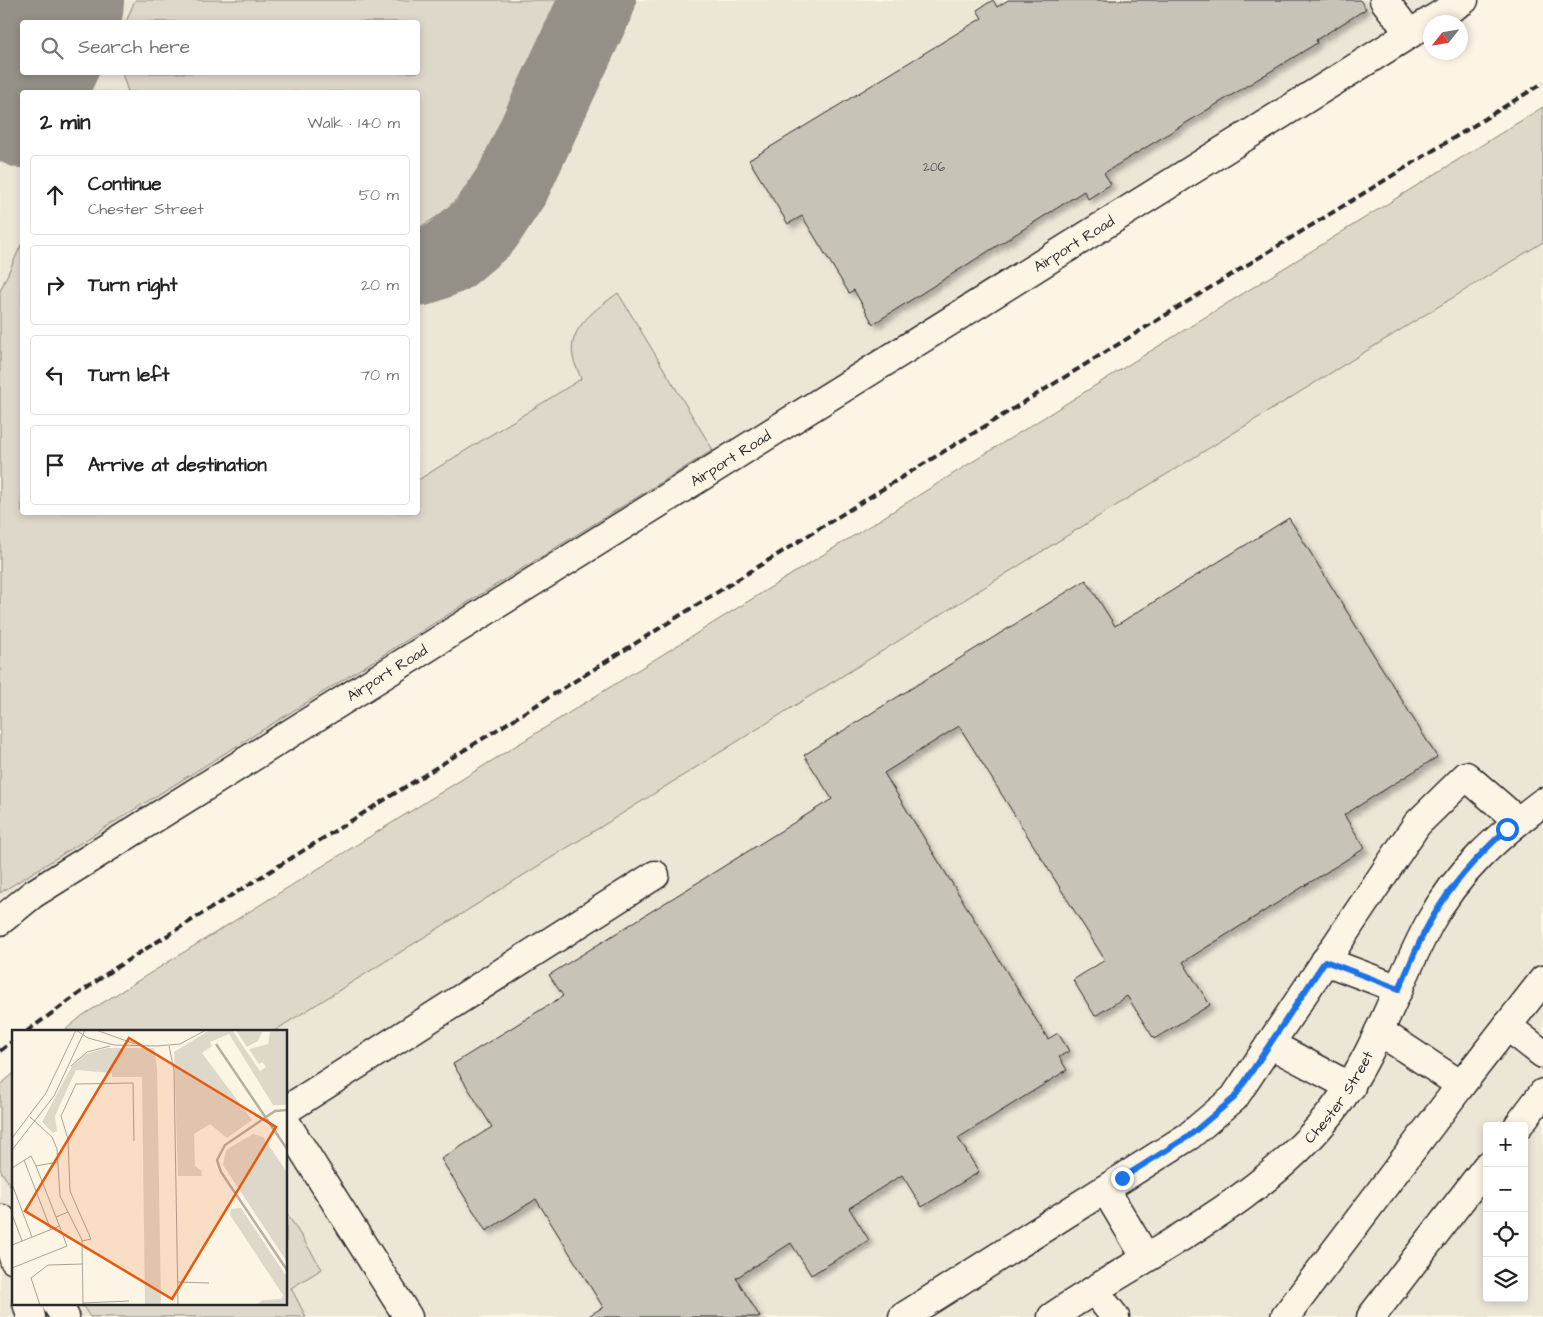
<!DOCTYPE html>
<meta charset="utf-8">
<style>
body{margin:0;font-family:"Architects Daughter",sans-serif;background:#f2f2f2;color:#222}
.controls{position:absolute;right:15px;bottom:15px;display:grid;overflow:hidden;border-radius:5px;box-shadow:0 2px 8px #0003}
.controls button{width:45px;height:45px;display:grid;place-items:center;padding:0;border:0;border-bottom:1px solid #e0e0e0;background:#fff;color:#222;font:25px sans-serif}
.compass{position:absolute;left:1423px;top:15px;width:45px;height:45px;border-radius:50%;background:#fff;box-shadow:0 2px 8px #0003;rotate:239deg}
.stop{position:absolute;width:15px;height:15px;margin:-11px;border:4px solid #1a73e8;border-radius:50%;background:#fff}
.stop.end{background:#1a73e8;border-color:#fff;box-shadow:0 1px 5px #0008}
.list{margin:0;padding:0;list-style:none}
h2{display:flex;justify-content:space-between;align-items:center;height:65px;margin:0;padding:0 20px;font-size:21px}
h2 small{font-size:16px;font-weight:400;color:#767676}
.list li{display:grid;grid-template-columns:32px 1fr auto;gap:15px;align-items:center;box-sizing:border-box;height:80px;margin:0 10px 10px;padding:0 10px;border:1px solid #e0e0e0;border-radius:5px}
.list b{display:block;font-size:19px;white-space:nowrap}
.list p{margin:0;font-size:16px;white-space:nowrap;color:#767676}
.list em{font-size:16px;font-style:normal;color:#767676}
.icon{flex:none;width:28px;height:28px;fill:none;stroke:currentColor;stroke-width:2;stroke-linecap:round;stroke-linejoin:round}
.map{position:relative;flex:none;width:1543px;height:1317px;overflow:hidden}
.search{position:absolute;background:#fff;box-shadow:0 2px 8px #0003;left:20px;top:20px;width:400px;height:55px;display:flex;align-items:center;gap:12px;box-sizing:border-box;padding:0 18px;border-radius:5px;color:#767676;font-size:19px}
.panel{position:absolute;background:#fff;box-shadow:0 2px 8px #0003;left:20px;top:90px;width:400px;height:425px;border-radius:5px}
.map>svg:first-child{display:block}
.built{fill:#ece6d7;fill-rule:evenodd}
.green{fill:#ded8ca;stroke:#84827a}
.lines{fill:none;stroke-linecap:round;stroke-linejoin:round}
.taxiway{stroke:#949088;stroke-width:76}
.runway{stroke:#949088;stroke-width:190}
.building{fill:#c8c3b7;stroke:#2b2b2b;filter:url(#shadow)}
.minor-casing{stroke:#2b2b2b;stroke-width:31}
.minor{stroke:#fcf5e5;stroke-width:28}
.rail{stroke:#2b2b2b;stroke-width:4;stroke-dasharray:8 4;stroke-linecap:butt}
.route{stroke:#1a73e8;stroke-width:6}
.labels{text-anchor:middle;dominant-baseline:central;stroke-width:4;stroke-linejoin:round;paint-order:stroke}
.number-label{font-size:12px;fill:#52514e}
.street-label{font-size:15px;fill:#2b2b2b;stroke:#fcf5e5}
.inset-river{fill:none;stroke:#b4b0a5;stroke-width:2.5}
.inset-road{fill:none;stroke:#a8a49b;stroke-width:1}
.view{fill:#e8590c;fill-opacity:0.15;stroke:#e8590c;stroke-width:2.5}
.inset-edge{fill:none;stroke:#2b2b2b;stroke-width:2.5}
</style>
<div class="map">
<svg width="1543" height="1317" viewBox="0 0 1543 1317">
<defs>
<filter id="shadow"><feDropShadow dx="4.5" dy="4.5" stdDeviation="2.5" flood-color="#0004"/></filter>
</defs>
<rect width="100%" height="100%" fill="#fcf5e5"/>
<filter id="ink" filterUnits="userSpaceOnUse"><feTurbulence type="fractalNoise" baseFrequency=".02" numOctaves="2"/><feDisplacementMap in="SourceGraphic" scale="10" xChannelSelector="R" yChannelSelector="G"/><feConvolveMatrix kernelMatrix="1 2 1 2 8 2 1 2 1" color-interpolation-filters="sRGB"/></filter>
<g filter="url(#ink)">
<g class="built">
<path d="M0,0H1473L0,899ZM22,22H418V72H22ZM22,92H418V512H22Z"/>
<path d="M1543,142V1317H0V1127L14,1118V1303H286V1031H151ZM1487,1126H1524V1298H1487Z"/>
</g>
<g class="green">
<path d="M135,0H560L475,176C459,199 443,215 418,228V92H128L122,73L418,72V22H126Z"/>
<polygon points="1543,107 1543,242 1044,550 274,1031 64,1031 83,1015"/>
<path d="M22,243V512H418V480L581,379C579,372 574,364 573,357C567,327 598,308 618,293L713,450L0,893V291Z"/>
<polygon points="14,1073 14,1192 0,1169 0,1085"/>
<polygon points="286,1212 322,1269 291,1288 306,1317 90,1317 81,1303 286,1303"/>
</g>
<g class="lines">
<g class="taxiway">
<polyline points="0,119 22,130"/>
<polyline points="418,269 448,257 485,226 513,183 598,0"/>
</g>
<polyline class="runway" points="0,62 29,0"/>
</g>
<g class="building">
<polygon points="993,0 997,7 1008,0 1360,0 1366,9 1316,40 1317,43 1104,173 1111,184 1088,199 1084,191 873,324 854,290 849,293 802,216 788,224 749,160 982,18 977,10"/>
<polygon points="1289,518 1437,757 1344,815 1365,848 1183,962 1210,1005 1154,1039 1127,996 1095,1016 1073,980 1105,960 959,726 884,773 1048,1039 1058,1033 1069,1051 1059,1057 1067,1070 958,1138 979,1172 922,1207 902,1175 849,1208 869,1240 811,1275 791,1243 736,1278 760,1317 587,1317 603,1307 536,1199 486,1231 441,1159 492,1127 453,1064 563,996 549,975 832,799 804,755 1086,580 1115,626"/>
</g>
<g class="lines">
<g class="minor-casing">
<g id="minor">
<polyline points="1384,0 1410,34"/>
<path id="s1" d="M0,921L33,894L1464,0"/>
<polyline points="1325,961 1399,989"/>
<polyline points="1507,1026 1543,1054"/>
<polyline points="1270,1044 1351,1087"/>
<polyline points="1461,1085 1543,980"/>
<polyline points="286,1110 655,875"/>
<polyline points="286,1123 408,1317"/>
<polyline points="1518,1126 1543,1093"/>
<polyline points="1105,1189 1146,1258"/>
<polyline points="2,1219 14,1260"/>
<polyline points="1094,1290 1115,1317"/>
<polyline points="27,1303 31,1317"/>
<polyline points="56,1303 65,1317"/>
<polyline points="903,1317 1189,1136 1234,1098 1417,824 1466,776 1518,821"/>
<path id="s2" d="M1052,1317C1146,1253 1260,1204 1331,1113C1376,1055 1396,985 1430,922C1457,872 1498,836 1543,802"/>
<polyline points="1285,1317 1461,1085 1379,1031"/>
<polyline points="1371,1317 1487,1166"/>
</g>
</g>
<use href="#minor" class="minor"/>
<g class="rail">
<polyline points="27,1031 112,970 873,495 1543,83"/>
<polyline points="0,1051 14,1040"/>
</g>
</g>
</g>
<g class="lines" filter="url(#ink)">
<path class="route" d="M1122,1178L1189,1136L1234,1098L1325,961L1399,989C1409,967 1418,942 1431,920C1451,885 1477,856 1507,829"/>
</g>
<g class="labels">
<g class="number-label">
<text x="934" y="167">206</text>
</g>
<g class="street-label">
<text stroke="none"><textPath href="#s1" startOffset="1270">Airport Road</textPath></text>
<text stroke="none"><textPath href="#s1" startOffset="865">Airport Road</textPath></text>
<text stroke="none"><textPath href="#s1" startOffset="460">Airport Road</textPath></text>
<text stroke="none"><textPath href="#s2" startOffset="365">Chester Street</textPath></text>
</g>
</g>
<g transform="translate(12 1030)">
<rect width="275" height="275" fill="#fcf5e5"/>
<path d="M198,0H220L248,41L254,37L250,32L247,34L237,19L256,14L258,2H250L246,11L235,17L224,0H275V75H261L217,4L198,12L200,16L190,23L240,90L215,108L198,94L182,104L183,136L189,140L190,146H166L162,22ZM95,18H142L145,38L149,275H133L130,47H100V43L64,40L43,86L45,101L41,103L30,92L60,36L74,24ZM241,104L251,107L275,142V232L211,135L214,120ZM229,178L275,247V275H244L251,270L269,269L271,265L218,185L219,179Z" fill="#ded8ca"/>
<path class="inset-river" d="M204,14L275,119M275,80L263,81L213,115L205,130L209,142L275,240"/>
<path class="inset-road" d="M64,0L76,8L102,15L145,16L168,14L194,0M84,0L123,14M157,16L162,40L166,275M59,36L75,22L98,16M18,87L40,107L45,119L48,166L70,210L71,275M0,108L34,63L64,0M0,120L42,66L73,0M12,130L39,200M24,136L44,187L56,182M0,138L19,126L24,136L46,132M0,154L20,207M0,184L10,211M70,211L79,209L58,161L56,109L49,86L64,54L121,53L122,111M0,215L48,196M0,238L55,216L44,187M165,252L197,253M71,273L117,271M28,275L19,248L36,235L71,234"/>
<path class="view" d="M117,8L264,97L160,269L13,181Z"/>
<rect width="275" height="275" class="inset-edge"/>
</g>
</svg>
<div class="controls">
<button>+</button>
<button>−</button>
<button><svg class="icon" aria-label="locate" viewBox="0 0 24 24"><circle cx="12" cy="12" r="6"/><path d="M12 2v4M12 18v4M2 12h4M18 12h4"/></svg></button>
<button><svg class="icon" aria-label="layers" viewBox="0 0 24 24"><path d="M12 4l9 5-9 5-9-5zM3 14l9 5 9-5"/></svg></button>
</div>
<svg class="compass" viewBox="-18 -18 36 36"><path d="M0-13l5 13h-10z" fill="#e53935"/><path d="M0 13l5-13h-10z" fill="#767676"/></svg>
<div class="stop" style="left:1507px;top:829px"></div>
<div class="stop end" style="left:1122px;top:1178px"></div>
<div class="search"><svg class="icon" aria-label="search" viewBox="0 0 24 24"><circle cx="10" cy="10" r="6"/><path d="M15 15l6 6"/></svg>Search here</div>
<section class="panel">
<h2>2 min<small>Walk · 140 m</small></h2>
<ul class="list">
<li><svg class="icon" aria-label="ahead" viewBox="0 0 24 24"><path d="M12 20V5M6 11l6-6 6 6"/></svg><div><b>Continue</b><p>Chester Street</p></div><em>50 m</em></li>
<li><svg class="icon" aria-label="right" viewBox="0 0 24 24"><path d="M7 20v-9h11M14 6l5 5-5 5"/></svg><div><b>Turn right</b></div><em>20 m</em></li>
<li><svg class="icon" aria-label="left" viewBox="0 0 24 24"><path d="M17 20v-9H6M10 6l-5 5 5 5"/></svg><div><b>Turn left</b></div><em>70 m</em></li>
<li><svg class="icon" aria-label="arrive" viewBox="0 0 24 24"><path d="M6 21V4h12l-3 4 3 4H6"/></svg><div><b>Arrive at destination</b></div></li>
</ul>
</section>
</div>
